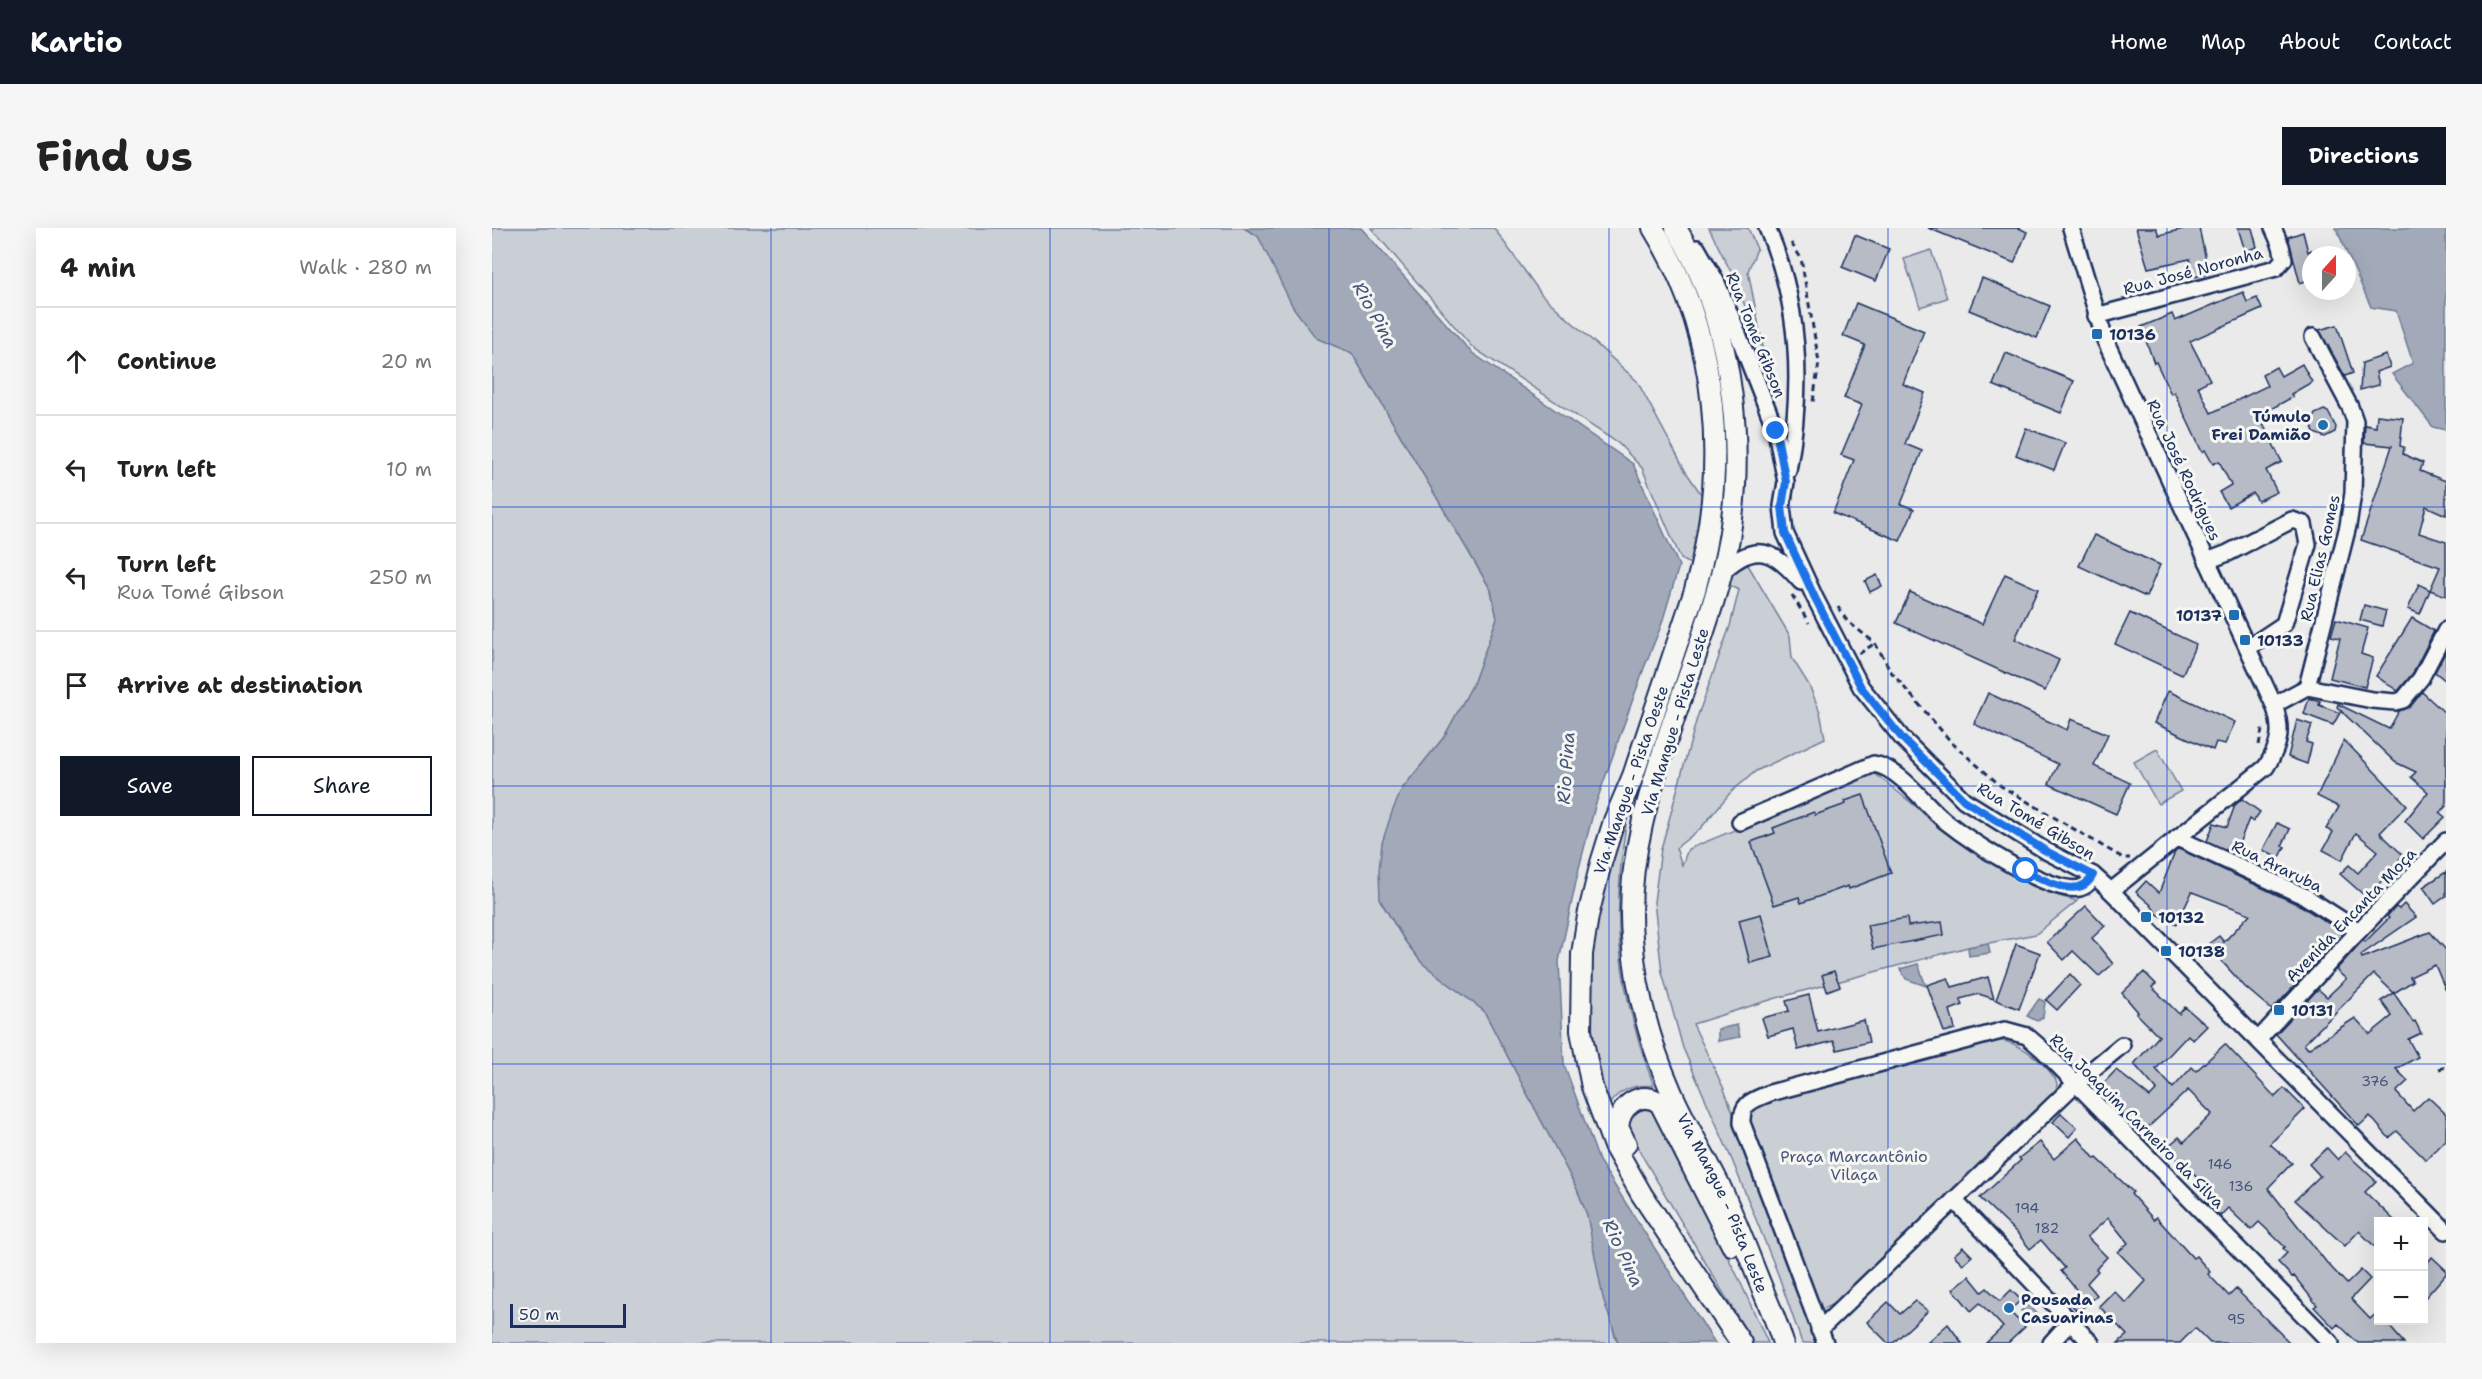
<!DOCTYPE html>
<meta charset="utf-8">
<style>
body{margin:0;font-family:"Shantell Sans",sans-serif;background:#f6f6f6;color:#222}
.controls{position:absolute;right:18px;bottom:18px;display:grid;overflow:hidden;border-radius:0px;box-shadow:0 6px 24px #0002}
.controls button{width:54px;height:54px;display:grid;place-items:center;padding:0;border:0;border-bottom:2px solid #e0e0e0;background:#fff;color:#222;font:30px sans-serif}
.compass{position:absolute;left:1810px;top:18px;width:54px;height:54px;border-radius:50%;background:#fff;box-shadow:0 6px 24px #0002;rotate:21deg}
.scale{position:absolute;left:18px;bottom:15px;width:116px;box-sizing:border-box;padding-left:6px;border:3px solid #1b2f5e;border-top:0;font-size:16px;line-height:21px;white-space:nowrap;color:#1b2f5e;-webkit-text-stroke:4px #f6f6f2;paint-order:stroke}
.stop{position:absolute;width:18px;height:18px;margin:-14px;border:4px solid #1a73e8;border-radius:50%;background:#fff}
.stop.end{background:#1a73e8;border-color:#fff;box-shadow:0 2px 6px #0008}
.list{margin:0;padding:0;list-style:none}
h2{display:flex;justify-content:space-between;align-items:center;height:78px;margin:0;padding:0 24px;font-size:26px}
h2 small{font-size:20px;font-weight:400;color:#767676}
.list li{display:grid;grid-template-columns:39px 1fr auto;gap:18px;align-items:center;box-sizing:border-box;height:108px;padding:0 24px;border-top:2px solid #e0e0e0}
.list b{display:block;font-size:22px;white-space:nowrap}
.list p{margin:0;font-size:20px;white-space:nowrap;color:#767676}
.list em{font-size:20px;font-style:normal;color:#767676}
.actions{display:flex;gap:12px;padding:18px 24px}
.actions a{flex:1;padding:14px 0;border:2px solid #111827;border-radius:0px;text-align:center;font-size:21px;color:#111827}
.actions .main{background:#111827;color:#fff}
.icon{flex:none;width:33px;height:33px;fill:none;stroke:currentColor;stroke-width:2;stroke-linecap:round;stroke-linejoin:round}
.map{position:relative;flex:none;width:1954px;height:1115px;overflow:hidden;border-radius:0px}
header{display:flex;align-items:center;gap:36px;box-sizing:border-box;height:84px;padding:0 30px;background:#111827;color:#fff}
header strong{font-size:28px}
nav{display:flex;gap:33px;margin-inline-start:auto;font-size:21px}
.intro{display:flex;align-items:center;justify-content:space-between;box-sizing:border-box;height:144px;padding:0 36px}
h1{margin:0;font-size:42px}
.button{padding:15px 27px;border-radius:0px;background:#111827;color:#fff;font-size:21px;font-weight:700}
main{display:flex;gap:36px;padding:0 36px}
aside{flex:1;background:#fff;border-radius:0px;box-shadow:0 6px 24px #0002}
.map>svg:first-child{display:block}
.green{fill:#caced5;stroke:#727e9a;stroke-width:1.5}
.water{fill:#a2aaba;stroke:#6c7995;stroke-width:1.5}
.building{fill:#b6bbc6;stroke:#1b2f5e;stroke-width:1.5}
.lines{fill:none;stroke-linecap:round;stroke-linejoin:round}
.minor-casing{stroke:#1b2f5e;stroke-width:20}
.major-casing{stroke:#1b2f5e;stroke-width:24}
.path{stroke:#1b2f5e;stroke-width:3;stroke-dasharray:6 4.5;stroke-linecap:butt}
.minor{stroke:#f6f6f2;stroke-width:15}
.major{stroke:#f6f6f2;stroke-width:20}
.route{stroke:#1a73e8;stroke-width:8}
.grid{fill:none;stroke:#1d4ed8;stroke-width:1.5;stroke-opacity:0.55}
.poi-dot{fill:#1f6fb2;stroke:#f6f6f2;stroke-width:2}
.labels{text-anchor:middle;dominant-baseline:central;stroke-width:6;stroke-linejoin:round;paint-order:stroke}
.number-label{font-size:14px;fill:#425278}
.street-label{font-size:16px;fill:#1b2f5e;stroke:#f6f6f2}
.poi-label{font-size:16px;font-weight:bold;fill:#1b2f5e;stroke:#f6f6f2;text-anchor:start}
.park-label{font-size:16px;fill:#47577c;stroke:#f6f6f2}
.water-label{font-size:18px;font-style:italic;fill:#44547a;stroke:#f6f6f2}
</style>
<header>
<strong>Kartio</strong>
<nav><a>Home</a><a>Map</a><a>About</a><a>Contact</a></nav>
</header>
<div class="intro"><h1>Find us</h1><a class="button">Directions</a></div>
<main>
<aside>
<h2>4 min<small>Walk · 280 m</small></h2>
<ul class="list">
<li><svg class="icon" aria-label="ahead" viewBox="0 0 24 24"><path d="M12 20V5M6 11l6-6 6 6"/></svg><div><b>Continue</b></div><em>20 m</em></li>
<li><svg class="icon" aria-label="left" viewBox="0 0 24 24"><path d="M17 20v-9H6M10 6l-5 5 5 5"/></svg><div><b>Turn left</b></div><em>10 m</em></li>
<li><svg class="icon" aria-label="left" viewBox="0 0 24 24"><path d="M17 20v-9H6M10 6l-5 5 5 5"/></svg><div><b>Turn left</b><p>Rua Tomé Gibson</p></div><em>250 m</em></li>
<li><svg class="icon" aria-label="arrive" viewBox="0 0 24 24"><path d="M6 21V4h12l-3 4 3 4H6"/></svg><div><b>Arrive at destination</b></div></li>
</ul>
<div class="actions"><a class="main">Save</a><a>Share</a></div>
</aside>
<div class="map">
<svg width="1954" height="1115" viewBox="0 0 1954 1115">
<rect width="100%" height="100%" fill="#e9eae9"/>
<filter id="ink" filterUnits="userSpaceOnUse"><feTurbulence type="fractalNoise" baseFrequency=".0167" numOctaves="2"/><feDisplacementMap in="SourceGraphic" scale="12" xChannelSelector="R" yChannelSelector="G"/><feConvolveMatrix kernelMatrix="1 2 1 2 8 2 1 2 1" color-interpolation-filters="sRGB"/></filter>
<g filter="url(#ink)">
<g class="green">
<polygon points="0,0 752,0 766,8 824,110 860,125 999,362 1005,390 981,456 952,509 910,561 888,672 913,713 930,735 992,783 1085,961 1095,987 1123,1109 1126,1115 0,1115"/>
<path d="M879,0H1002L1050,67L1145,153L1194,244L1246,320L1298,408L1300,430L1317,457L1328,484L1333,510L1264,543L1238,565L1209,600L1184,620L1190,637L1196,621L1382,545C1444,593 1507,654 1585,673L1544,706L1476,719L1281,771L1201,796L1232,861L1327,1115H1310L1286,1046L1240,932L1191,820L1170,744L1162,674L1169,621L1205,490L1238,398L1247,362L1189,331L1150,240L1126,215L980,119Z"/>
<polygon points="1217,0 1256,0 1265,21 1256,43 1273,129 1242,50"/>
<polygon points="1439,22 1455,70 1428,79 1412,31"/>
<polygon points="1665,521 1689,563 1666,576 1642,534"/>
<path d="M1135,591C1118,693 1126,762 1162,858C1142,856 1127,861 1116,878C1084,775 1099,691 1135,591Z"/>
<path d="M1504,812C1529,814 1548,831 1563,850L1565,855L1564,865L1343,1075L1329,1082L1322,1081L1256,894L1261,877Z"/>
<polygon points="1154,881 1159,882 1164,889 1247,1051 1276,1115 1261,1115 1149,926 1136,894 1143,884"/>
</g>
<g class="water">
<polygon points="752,0 869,0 979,124 1141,236 1187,338 1169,398 1152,440 1103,578 1087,640 1067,733 1072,836 1107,933 1223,1115 1126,1115 1111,1070 1095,987 1085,961 992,783 930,735 913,713 888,672 887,642 890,615 900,584 910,561 952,509 981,456 1005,390 999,362 860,125 824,110 801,79 766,8"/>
<polygon points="1844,0 1954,0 1954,202 1941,199 1900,146 1921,135 1904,83 1879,79"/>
<polygon points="1496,715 1498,725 1477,728 1476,719"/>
<polygon points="1426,736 1434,758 1414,751 1408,741"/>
<polygon points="1547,771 1553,774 1551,789 1545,793 1535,788"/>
<polygon points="1245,797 1248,809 1226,813 1226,801"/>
<polygon points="1536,1076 1548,1089 1541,1095 1529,1083"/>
</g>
<g class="building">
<polygon points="1436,0 1527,0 1535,4 1522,35"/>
<polygon points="1644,0 1664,0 1667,7 1695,0 1707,0 1717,46 1702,49 1698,31 1656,40"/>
<polygon points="1746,0 1760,0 1765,19 1753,23"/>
<polygon points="1811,4 1816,24 1819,22 1819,51 1808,55 1796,9"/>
<polygon points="1363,7 1397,21 1384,53 1350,39"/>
<polygon points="1490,50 1558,78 1545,110 1477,82"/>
<polygon points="1751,64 1755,74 1765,70 1770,81 1698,113 1718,152 1706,158 1719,185 1775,158 1770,147 1784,139 1789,148 1810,136 1820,154 1799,166 1801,169 1771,185 1776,194 1771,196 1790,234 1774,242 1785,264 1766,273 1761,265 1736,279 1727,264 1739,257 1727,233 1721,236 1713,222 1710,224 1682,164 1679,166 1664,134 1662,135 1649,99 1680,86 1683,93"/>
<polygon points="1364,75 1432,103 1411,156 1433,165 1413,216 1430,223 1409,276 1422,281 1408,313 1341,285 1362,232 1349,227 1370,177 1352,170 1373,117 1351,108"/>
<polygon points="1845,97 1861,145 1853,148 1827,102"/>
<polygon points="1514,125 1582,153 1569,185 1501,157"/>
<polygon points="1894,127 1898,139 1884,144 1887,157 1868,162 1870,135"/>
<polygon points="1832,182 1836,184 1844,199 1843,204 1833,209 1822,205 1819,194 1823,186"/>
<polygon points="1885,187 1911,190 1908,218 1912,219 1911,226 1931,235 1928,243 1954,253 1954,287 1934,278 1927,305 1954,314 1954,368 1938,362 1948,339 1869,312 1900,218 1872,215 1873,197 1884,199"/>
<polygon points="1534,200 1573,215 1562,242 1524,227"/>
<polygon points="1602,307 1668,337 1654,369 1587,338"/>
<polygon points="1513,346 1546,361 1523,411 1567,432 1553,463 1404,395 1418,364 1490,396"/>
<polygon points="1385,347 1390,358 1378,364 1373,353"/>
<polygon points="1927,356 1938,362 1928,386 1916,381"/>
<polygon points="1872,377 1894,383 1890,398 1868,392"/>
<polygon points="1638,385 1704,416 1690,447 1623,416"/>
<polygon points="1920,390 1942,403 1921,445 1906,463 1884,448"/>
<polygon points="1844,391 1876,400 1869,426 1881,430 1873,459 1838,450 1848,410 1839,408"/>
<polygon points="1954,423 1954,453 1943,444"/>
<polygon points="1676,463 1743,494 1733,516 1724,514 1721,522 1662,495"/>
<polygon points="1930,464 1954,486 1954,578 1948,585 1953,589 1931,611 1913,593 1936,564 1919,549 1924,544 1903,534 1845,479 1846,476 1897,501 1907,483 1918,479"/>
<polygon points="1496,465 1575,502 1579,491 1616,506 1602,538 1638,555 1624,586 1557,556 1566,536 1482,496"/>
<polygon points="1817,470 1828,473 1827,477 1848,485 1841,497 1812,486"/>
<polygon points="1805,492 1820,497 1814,514 1820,516 1815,536 1796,529"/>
<polygon points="1852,512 1915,577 1888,605 1911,627 1884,661 1889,666 1881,675 1848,646 1857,637 1866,645 1886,623 1864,605 1850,632 1831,622 1841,604 1834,601 1847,579 1825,568"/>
<polygon points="1371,567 1399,645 1357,661 1356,658 1309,675 1307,669 1282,677 1259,614 1283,605 1281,600 1322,584 1323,587 1354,576 1353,573"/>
<polygon points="1750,571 1768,584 1761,594 1757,591 1746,618 1768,626 1765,636 1715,613 1722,595 1735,599 1742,580 1741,579"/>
<polygon points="1785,595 1798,601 1790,618 1793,619 1787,631 1771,622"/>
<polygon points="1687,621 1809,678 1852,705 1780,782 1753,759 1715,717 1727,708 1732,714 1758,686 1700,664 1685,696 1665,686 1659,677 1644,664 1654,653 1667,665 1683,624"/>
<polygon points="1954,644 1954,668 1943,676 1931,659"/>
<polygon points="1808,646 1819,652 1815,659 1804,654"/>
<polygon points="1912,676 1924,689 1869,727 1870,730 1938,704 1954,722 1954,763 1943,737 1918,749 1921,753 1902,765 1882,746 1812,816 1816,821 1863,790 1878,806 1900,788 1889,773 1902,765 1921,794 1923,793 1929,805 1916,811 1926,829 1904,841 1916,853 1904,864 1921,883 1936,869 1954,886 1954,912 1934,932 1905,903 1897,910 1878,888 1867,898 1784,806 1826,761 1835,769 1854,751 1844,742 1871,712 1873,714 1897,690 1895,688 1904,679 1907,681"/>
<polygon points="1594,678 1613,698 1600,710 1621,736 1607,748 1581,723 1572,732 1555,714"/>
<polygon points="1269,686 1281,729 1258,735 1247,692"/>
<polygon points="1415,690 1416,698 1450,694 1452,707 1381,721 1375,697"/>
<polygon points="1524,716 1548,725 1527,781 1504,772"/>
<polygon points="1342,743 1348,758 1335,763 1330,747"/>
<polygon points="1652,744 1664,756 1660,759 1687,786 1693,779 1715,798 1701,812 1696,807 1664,841 1681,860 1700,839 1704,843 1733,816 1783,869 1792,860 1813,881 1778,916 1800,935 1776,960 1835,1035 1855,1056 1869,1042 1878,1051 1859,1071 1878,1091 1886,1084 1887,1092 1892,1092 1912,1115 1866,1115 1846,1096 1842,1100 1822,1079 1825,1077 1802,1048 1800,1049 1786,1034 1795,1025 1791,1020 1793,1019 1767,994 1759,1002 1736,980 1728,988 1713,973 1718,968 1691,931 1687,934 1674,920 1687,909 1692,914 1720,886 1696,862 1648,907 1628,885 1631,882 1607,860 1624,842 1658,869 1665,862 1642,836 1667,808 1644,785 1646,784 1630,765"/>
<polygon points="1578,746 1588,757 1565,782 1554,772"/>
<polygon points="1496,749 1502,771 1487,766 1468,771 1471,777 1458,782 1463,801 1452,804 1435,757 1456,750 1460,759"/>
<polygon points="1317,767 1326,804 1372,792 1377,814 1345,822 1342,813 1306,822 1301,801 1276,808 1270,790 1297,783 1294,773"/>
<polygon points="1569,885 1585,900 1577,909 1561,894"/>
<polygon points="1586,910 1603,931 1605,930 1641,964 1639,966 1662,992 1664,989 1701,1030 1704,1028 1718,1044 1716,1046 1737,1068 1744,1061 1798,1115 1718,1115 1703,1100 1688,1115 1626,1115 1635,1107 1607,1078 1622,1063 1634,1075 1654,1053 1626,1024 1636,1015 1616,990 1595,1009 1615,1029 1604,1041 1606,1043 1595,1055 1605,1067 1586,1084 1577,1074 1587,1065 1569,1043 1573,1040 1549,1012 1538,1021 1526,1006 1488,970 1529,932 1527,930 1548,914 1562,931"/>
<polygon points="1835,920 1846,932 1853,924 1884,953 1873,964 1903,993 1887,993 1887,1023 1867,1003 1853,1018 1803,972 1828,948 1817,936"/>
<polygon points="1471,1019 1480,1028 1471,1036 1462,1027"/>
<polygon points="1940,1029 1954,1042 1954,1046 1932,1071 1932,1039"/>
<polygon points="1477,1048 1490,1064 1495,1060 1508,1073 1519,1062 1529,1072 1517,1083 1533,1099 1516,1115 1494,1115 1511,1099 1488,1075 1479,1083 1461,1061"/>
<polygon points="1423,1073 1436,1083 1401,1115 1396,1115 1375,1094 1396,1074 1408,1086"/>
<polygon points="1456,1096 1470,1115 1435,1115"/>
</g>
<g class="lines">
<g class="minor-casing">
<g id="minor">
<path d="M1275,0C1309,77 1311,161 1296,243"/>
<path d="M1579,0L1613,112L1782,477C1791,502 1788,517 1774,539L1619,663"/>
<polyline points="1205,20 1224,53 1242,96 1284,203 1294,254 1290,278 1293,305 1323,370 1369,459 1410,510 1472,572 1554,623 1601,647 1619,663 1954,1003"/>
<polyline points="1604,88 1784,40 1792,31 1789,18 1781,0"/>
<polyline points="1715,333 1736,325 1800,292 1812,296 1816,316 1792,396 1756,420"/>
<path d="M1229,345C1263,312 1282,322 1309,354"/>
<polyline points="1815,459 1856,298 1861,265 1863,193 1858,179 1821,109"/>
<polyline points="1782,477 1815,459 1880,472 1903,474 1911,472 1929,450 1954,402"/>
<path d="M1248,594L1382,536C1409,541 1432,576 1453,593C1477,612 1559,667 1588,660C1595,658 1598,654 1601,647"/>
<polyline points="1685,610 1814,669 1867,703"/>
<polyline points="1766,812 1860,710 1954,613"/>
<polyline points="1462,972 1599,1115"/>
<polyline points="1327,1102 1583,856 1630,817"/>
<path d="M1333,1115L1250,895C1249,874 1262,872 1278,865L1513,802L1535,808L1550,821L1839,1115"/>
<polyline points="1559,1115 1578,1094"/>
</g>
</g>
<g class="major-casing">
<g id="major">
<path d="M1161,0C1228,109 1237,240 1203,362L1141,548L1122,593L1109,635L1096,688L1090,726L1089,803L1100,859L1122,918L1150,967L1249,1115"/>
<path id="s1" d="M1184,0C1244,98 1258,237 1229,347C1218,389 1203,430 1189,470C1163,547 1133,627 1140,710C1144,763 1158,815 1179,863C1192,894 1210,922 1225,952C1241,985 1254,1020 1268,1055C1276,1075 1285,1094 1291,1115"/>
<path d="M1134,916L1126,899C1128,878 1148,861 1168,875L1240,1017"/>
</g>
</g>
<g class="path">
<polyline points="1299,15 1309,30 1327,134 1321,174"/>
<polyline points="1300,367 1317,395"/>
<polyline points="1346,379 1355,393 1383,415 1400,445 1461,516 1509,558 1631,630 1638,630"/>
<polyline points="1367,426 1383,415"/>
<polyline points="1767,517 1771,497"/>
<polyline points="1947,841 1954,839"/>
</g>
<use href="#minor" class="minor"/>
<use href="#major" class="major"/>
</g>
</g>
<g class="lines" filter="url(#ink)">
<path class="route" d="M1284,203L1294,254L1290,278L1293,305L1323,370L1369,459L1410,510L1472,572L1554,623L1601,647C1588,673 1553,653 1534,643"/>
</g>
<path class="grid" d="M279,0V1115M558,0V1115M837,0V1115M1117,0V1115M1396,0V1115M1675,0V1115M0,279H1954M0,558H1954M0,836H1954"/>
<g class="poi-dot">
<rect x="1599" y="100" width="12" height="12" rx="3"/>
<circle cx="1831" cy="197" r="6"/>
<rect x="1736" y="381" width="12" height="12" rx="3"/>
<rect x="1747" y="406" width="12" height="12" rx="3"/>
<rect x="1648" y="683" width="12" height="12" rx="3"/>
<rect x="1668" y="717" width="12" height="12" rx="3"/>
<rect x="1781" y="776" width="12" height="12" rx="3"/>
<circle cx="1517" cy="1080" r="6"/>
</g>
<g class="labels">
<g class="number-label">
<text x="1883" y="853">376</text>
<text x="1728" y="936">146</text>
<text x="1749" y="958">136</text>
<text x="1535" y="980">194</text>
<text x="1555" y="1000">182</text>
<text x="1744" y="1091">95</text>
</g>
<g class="street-label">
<text transform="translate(1701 43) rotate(-15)">Rua José Noronha</text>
<text transform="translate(1264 107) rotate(68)">Rua Tomé Gibson</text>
<text transform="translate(1692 242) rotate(65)">Rua José Rodrigues</text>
<text transform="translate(1828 330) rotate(-77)">Rua Elias Gomes</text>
<text transform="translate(1183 494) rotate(-73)">Via Mangue - Pista Leste</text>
<text transform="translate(1139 552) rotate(-71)">Via Mangue - Pista Oeste</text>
<text transform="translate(1544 593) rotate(31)">Rua Tomé Gibson</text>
<text transform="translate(1785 638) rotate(26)">Rua Araruba</text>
<text transform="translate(1859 687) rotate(-46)">Avenida Encanta Moça</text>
<text transform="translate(1645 893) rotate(45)">Rua Joaquim Carneiro da Silva</text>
<text stroke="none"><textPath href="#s1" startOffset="1017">Via Mangue - Pista Leste</textPath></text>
</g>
<g class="poi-label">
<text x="1617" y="106">10136</text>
<text x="1819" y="188" text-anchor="end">Túmulo<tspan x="1819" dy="18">Frei Damião</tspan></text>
<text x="1730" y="387" text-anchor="end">10137</text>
<text x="1765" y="412">10133</text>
<text x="1666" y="689">10132</text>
<text x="1686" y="723">10138</text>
<text x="1799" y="782">10131</text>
<text x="1529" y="1071">Pousada<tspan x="1529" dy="18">Casuarinas</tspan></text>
</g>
<g class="park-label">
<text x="1362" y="928">Praça Marcantônio<tspan x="1362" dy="18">Vilaça</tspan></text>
</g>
<g class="water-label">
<text transform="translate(883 87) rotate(61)">Rio Pina</text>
<text transform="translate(1074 540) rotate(-86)">Rio Pina</text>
<text transform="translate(1131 1025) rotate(65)">Rio Pina</text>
</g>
</g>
</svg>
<div class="controls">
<button>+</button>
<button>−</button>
</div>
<svg class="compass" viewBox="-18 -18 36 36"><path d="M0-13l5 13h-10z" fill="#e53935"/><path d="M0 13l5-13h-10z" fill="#767676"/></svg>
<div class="scale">50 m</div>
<div class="stop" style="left:1534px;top:643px"></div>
<div class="stop end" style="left:1284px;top:203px"></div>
</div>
</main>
